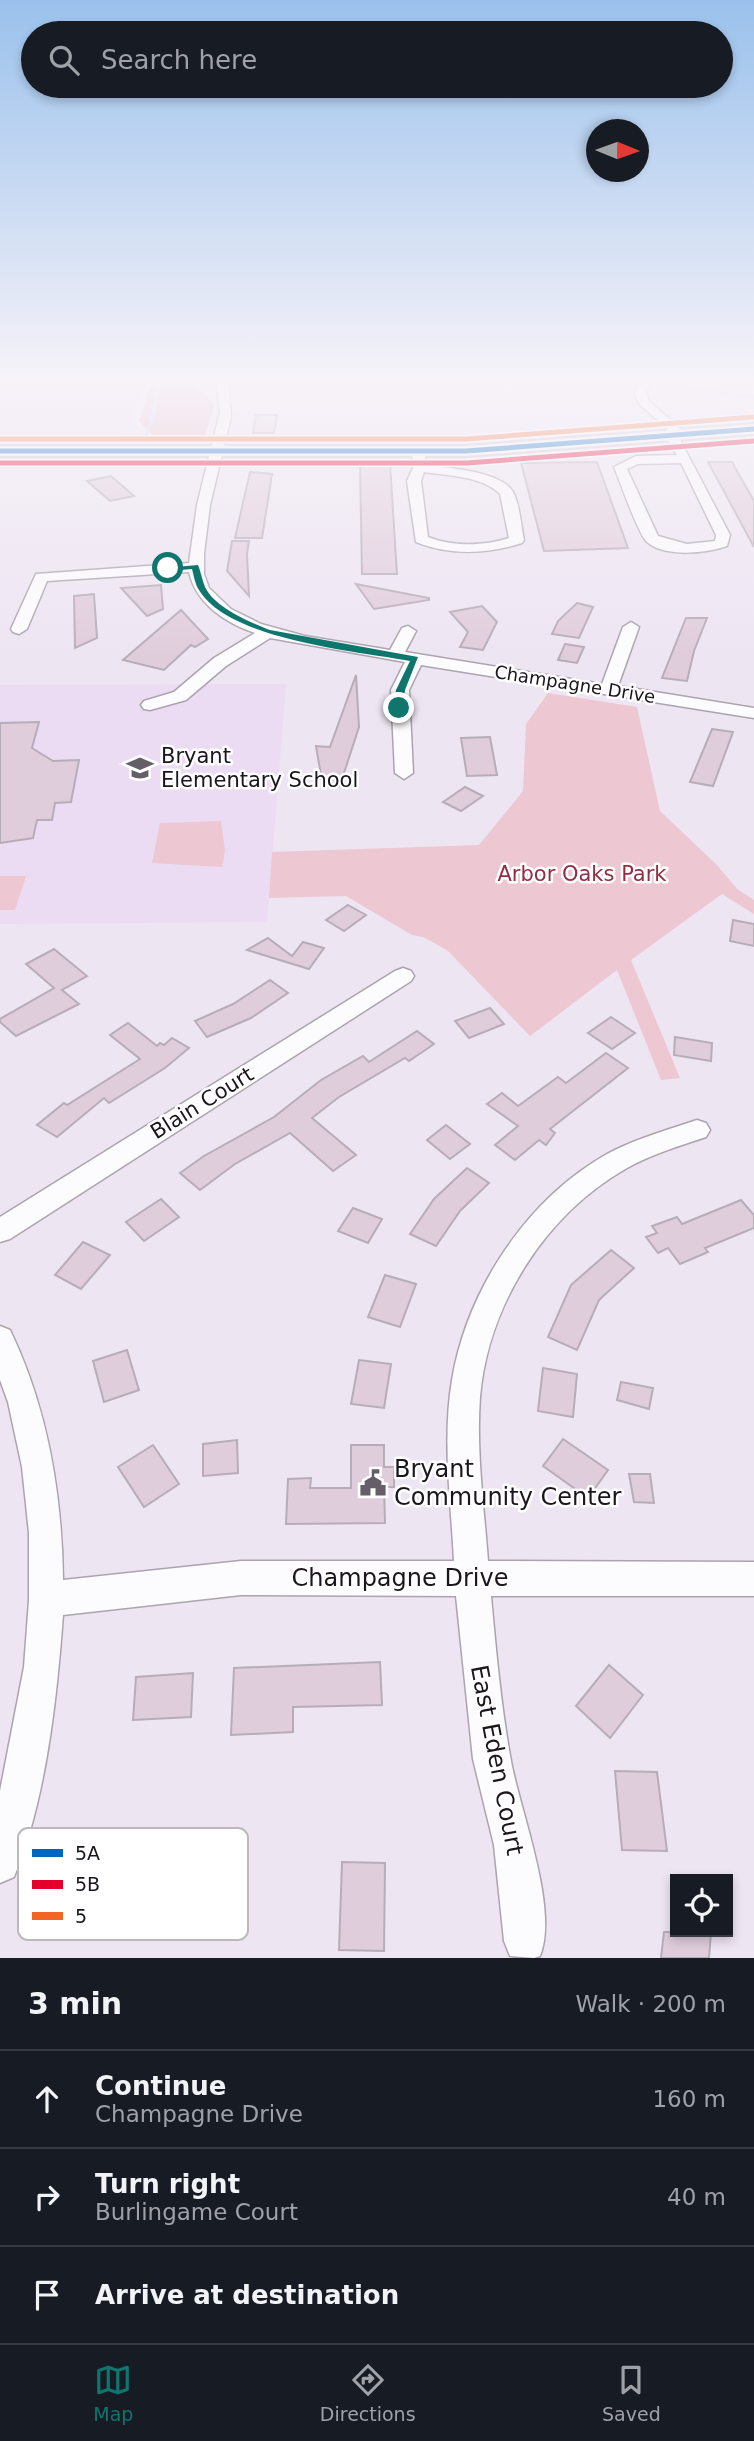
<!DOCTYPE html>
<meta charset="utf-8">
<style>
body{margin:0;font-family:"DejaVu Sans",sans-serif;background:#20242c;color:#f1f3f6}
.controls{position:absolute;right:21px;bottom:21px;display:grid;overflow:hidden;border-radius:0px;box-shadow:0 4px 10px #0003}
.controls button{width:63px;height:63px;display:grid;place-items:center;padding:0;border:0;border-bottom:2px solid #363941;background:#171b24;color:#f1f3f6;font:35px sans-serif}
.compass{position:absolute;left:586px;top:119px;width:63px;height:63px;border-radius:50%;background:#171b24;box-shadow:0 4px 10px #0003;rotate:91deg}
.stop{position:absolute;width:21px;height:21px;margin:-16px;border:5px solid #0f766e;border-radius:50%;background:#fff}
.stop.end{background:#0f766e;border-color:#fff;box-shadow:0 2px 7px #0008}
.list{margin:0;padding:0;list-style:none}
h2{display:flex;justify-content:space-between;align-items:center;height:91px;margin:0;padding:0 28px;font-size:30px}
h2 small{font-size:23px;font-weight:400;color:#9ea1a6}
.list li{display:grid;grid-template-columns:46px 1fr auto;gap:21px;align-items:center;box-sizing:border-box;height:98px;padding:0 28px;border-top:2px solid #363941}
.list b{display:block;font-size:26px;white-space:nowrap}
.list p{margin:0;font-size:23px;white-space:nowrap;color:#9ea1a6}
.list em{font-size:23px;font-style:normal;color:#9ea1a6}
.icon{flex:none;width:38px;height:38px;fill:none;stroke:currentColor;stroke-width:2;stroke-linecap:round;stroke-linejoin:round}
.map{position:relative;flex:none;width:754px;height:1958px;overflow:hidden}
.search{position:absolute;background:#171b24;box-shadow:0 4px 10px #0003;left:21px;right:21px;top:21px;height:77px;display:flex;align-items:center;gap:18px;box-sizing:border-box;padding:0 24px;border-radius:38px;color:#9ea1a6;font-size:26px}
.sheet{height:385px;background:#171b24}
nav{display:flex;justify-content:space-around;align-items:center;box-sizing:border-box;height:98px;border-top:2px solid #363941;background:#171b24;font-size:19px;color:#9ea1a6}
nav a{display:grid;justify-items:center;gap:4px}
nav .on{color:#0f766e}
.map>svg:first-child{display:block}
.built{fill:#ebdbf3}
.green{fill:#edc7d1}
.forest{fill:#e6b3bf}
.lines{fill:none;stroke-linecap:round;stroke-linejoin:round}
.stream{stroke:#c5d4f3;stroke-width:3.5}
.building{fill:#e0cddc;stroke:#b7adb7;stroke-width:2}
.minor-casing{stroke:#aba4ae;stroke-width:3}
.major-casing{stroke:#c7c2c9;stroke-width:4}
.minor{fill:#fcfbfd;fill-rule:evenodd}
.major{fill:#f1eff6;fill-rule:evenodd}
.bus-1-casing{stroke:#fff;stroke-width:8}
.bus-2-casing{stroke:#fff;stroke-width:8}
.bus-3-casing{stroke:#fff;stroke-width:8}
.bus-1{stroke:#0065bd;stroke-width:5}
.bus-2{stroke:#e4002b;stroke-width:5}
.bus-3{stroke:#f26522;stroke-width:5}
.route{fill:#0f766e}
.labels{text-anchor:middle;dominant-baseline:central;stroke-width:5;stroke-linejoin:round;paint-order:stroke}
.far-street-label{font-size:18px;fill:#1b151e;stroke:#fff}
.poi-label{font-size:21px;fill:#1b151e;stroke:#fff;text-anchor:start}
.park-label{font-size:21px;fill:#922e44;stroke:#fff}
.street-label{font-size:21px;fill:#1b151e;stroke:#fff}
.near-poi-label{font-size:24px;fill:#1b151e;stroke:#fff;text-anchor:start}
.near-street-label{font-size:24px;fill:#1b151e;stroke:#fff}
.key{fill:#fff;stroke:#bbb9bc;stroke-width:2}
.key-label{font-size:19px;fill:#1b151e}
</style>
<div class="map">
<svg width="754" height="1958" viewBox="0 0 754 1958">
<rect width="100%" height="100%" fill="#eee5f2"/>
<g class="built">
<polygon points="0,380 145,380 124,438 0,439"/>
<polygon points="286,684 267,922 0,924 0,685"/>
</g>
<g class="green">
<polygon points="548,693 637,707 660,811 717,865 737,889 754,900 754,914 722,894 631,960 680,1078 661,1080 617,970 530,1036 447,950 423,937 412,935 346,896 269,898 272,852 479,845 523,791 526,724"/>
<polygon points="221,821 225,851 222,867 152,863 160,823"/>
<polygon points="0,876 26,876 15,910 0,910"/>
</g>
<polygon class="forest" points="153,380 188,380 215,404 205,435 158,441 139,421"/>
<g class="lines">
<g class="stream">
<polyline points="604,380 621,383"/>
<polyline points="662,386 754,397"/>
<polyline points="144,441 153,416 159,380"/>
</g>
</g>
<g class="building">
<polygon points="256,415 277,415 274,433 253,433"/>
<polygon points="597,462 628,548 544,551 521,463"/>
<polygon points="708,462 732,462 754,501 754,547"/>
<polygon points="360,463 390,463 397,574 362,574"/>
<polygon points="250,472 272,474 262,538 235,538"/>
<polygon points="111,476 134,496 110,501 87,481"/>
<polygon points="232,541 249,541 247,554 249,596 227,571"/>
<polygon points="356,584 429,598 429,600 374,609"/>
<polygon points="161,585 163,609 147,616 121,588"/>
<polygon points="94,594 97,638 75,648 74,596"/>
<polygon points="577,603 593,607 579,638 552,634 558,621"/>
<polygon points="482,606 497,622 483,650 460,647 468,632 450,612"/>
<polygon points="181,610 208,639 195,647 191,645 164,670 123,660"/>
<polygon points="686,618 707,618 694,651 687,681 662,678"/>
<polygon points="565,644 584,647 577,663 558,660"/>
<polygon points="356,675 359,727 343,776 345,786 323,787 316,746 330,747"/>
<polygon points="39,722 32,748 53,761 79,760 71,802 55,803 52,820 37,820 33,838 0,843 0,723"/>
<polygon points="712,729 733,732 713,786 690,782"/>
<polygon points="490,737 497,775 467,776 461,738"/>
<polygon points="465,787 483,796 461,811 443,802"/>
<polygon points="348,905 366,915 344,931 326,920"/>
<polygon points="733,920 754,924 754,946 730,941"/>
<polygon points="268,938 292,956 303,942 324,948 309,969 247,950"/>
<polygon points="54,949 87,976 62,990 79,1004 16,1036 0,1022 0,1019 54,988 26,964"/>
<polygon points="270,980 288,993 251,1018 207,1037 195,1021 233,1004"/>
<polygon points="490,1008 504,1024 469,1038 455,1021"/>
<polygon points="611,1017 635,1033 612,1049 588,1033"/>
<polygon points="128,1023 157,1046 160,1043 164,1045 172,1038 189,1048 165,1068 109,1103 104,1098 57,1137 37,1125 64,1103 67,1105 140,1059 110,1035"/>
<polygon points="417,1031 434,1044 409,1061 405,1058 339,1097 312,1118 356,1155 333,1171 290,1133 235,1164 200,1190 180,1173 204,1156 274,1117 321,1080 363,1056 369,1062"/>
<polygon points="675,1037 712,1043 711,1061 674,1055"/>
<polygon points="606,1053 628,1068 550,1129 555,1133 546,1145 539,1140 515,1160 495,1145 518,1126 487,1104 502,1093 518,1106 558,1077 566,1083"/>
<polygon points="446,1125 470,1144 450,1159 427,1140"/>
<polygon points="467,1168 489,1183 460,1211 436,1246 410,1234 434,1199"/>
<polygon points="161,1199 179,1217 144,1241 126,1222"/>
<polygon points="741,1200 754,1215 754,1228 705,1248 708,1252 680,1264 668,1248 658,1253 646,1237 657,1233 652,1226 677,1217 682,1224"/>
<polygon points="353,1208 382,1219 368,1243 338,1231"/>
<polygon points="83,1242 110,1255 81,1289 55,1275"/>
<polygon points="611,1250 634,1268 599,1300 577,1350 548,1337 571,1285"/>
<polygon points="385,1275 416,1284 400,1327 368,1317"/>
<polygon points="127,1350 139,1390 104,1402 93,1361"/>
<polygon points="359,1360 391,1364 384,1408 351,1404"/>
<polygon points="543,1368 577,1374 573,1417 538,1411"/>
<polygon points="621,1382 653,1388 649,1409 617,1400"/>
<polygon points="563,1439 608,1470 588,1498 543,1466"/>
<polygon points="237,1440 238,1473 203,1476 203,1444"/>
<polygon points="153,1445 179,1484 144,1507 118,1467"/>
<polygon points="351,1445 384,1445 384,1467 394,1467 394,1487 384,1487 385,1523 286,1524 288,1479 311,1478 310,1488 351,1488"/>
<polygon points="629,1474 650,1474 654,1503 634,1502"/>
<polygon points="380,1662 382,1705 293,1707 293,1732 231,1735 234,1668"/>
<polygon points="609,1665 643,1695 610,1738 576,1706"/>
<polygon points="193,1673 191,1717 133,1720 136,1677"/>
<polygon points="615,1771 657,1772 667,1851 622,1850"/>
<polygon points="342,1862 385,1863 384,1951 339,1950"/>
<polygon points="664,1932 711,1932 709,1958 661,1958"/>
</g>
<g class="lines">
<g class="minor-casing">
<g id="minor">
<path d="M216,380H228L231,417L210,505L204,554V574L209,588L231,609L261,624L305,636L390,650L402,628L408,626L416,631L405,652L602,684L623,627L631,622L639,627L618,686L754,708V718L421,665L409,690L413,773L404,779L395,773L391,690L405,662L270,638L226,666L186,700L150,710L144,709L141,705L144,701L174,692L214,658L255,633C226,623 196,604 189,572L47,581L27,629L19,634L13,632L11,629L36,574L189,563L197,505L220,412Z"/>
<path d="M641,380H653L646,392L648,400L684,432L678,436L730,535L727,546C707,553 665,558 647,542C638,534 620,481 614,467L636,456L677,455L663,433L668,429L639,404L634,392ZM681,463L716,535L715,541L687,544L658,536L627,469L638,464Z"/>
<path d="M418,447L424,451L426,465C448,468 501,471 513,492C520,505 521,526 524,540L522,543C487,554 451,556 416,542L407,481L413,468L412,451ZM424,472C449,476 482,476 500,494L509,538C484,546 453,547 428,537L421,481Z"/>
<polygon points="403,968 411,971 414,976 411,981 10,1239 0,1242 0,1217 395,971"/>
<path d="M697,1120L706,1123L710,1130L706,1137C679,1146 652,1154 627,1168C546,1214 488,1304 480,1397C476,1451 484,1507 488,1561L754,1562V1596H491C496,1651 501,1706 511,1761C520,1811 559,1909 540,1956L534,1958L510,1956L504,1941L494,1845L473,1759L456,1596L241,1595L63,1615C57,1698 46,1800 14,1877L0,1883V1791L24,1667L29,1600V1533L22,1467L8,1402L0,1380V1326L10,1330C48,1409 62,1494 63,1580L241,1561H454C451,1502 442,1439 452,1380C467,1290 526,1200 607,1154C635,1139 667,1130 697,1120Z"/>
</g>
</g>
<g class="major-casing">
<polygon id="major" points="754,424 754,434 466,456 0,456 0,446 466,446"/>
</g>
<use href="#minor" class="minor"/>
<use href="#major" class="major"/>
<g class="bus-1-casing">
<polyline id="bus-1" points="0,451 466,451 754,429"/>
</g>
<g class="bus-2-casing">
<polyline id="bus-2" points="0,463 467,463 754,441"/>
</g>
<g class="bus-3-casing">
<polyline id="bus-3" points="0,439 466,439 754,417"/>
</g>
<use href="#bus-1" class="bus-1"/>
<use href="#bus-2" class="bus-2"/>
<use href="#bus-3" class="bus-3"/>
</g>
<linearGradient id="sky" x2="0" y2="1"><stop stop-color="#9ac1ec"/><stop offset="0.58" stop-color="#f7f3f9"/><stop offset="1" stop-color="#f7f3f9" stop-opacity="0"/></linearGradient>
<rect width="754" height="654" fill="url(#sky)"/>
<path class="route" d="M198,565C201,572 202,580 205,587C215,608 250,622 270,630L418,657L405,690L402,709L395,708L396,690L410,661C356,651 229,640 199,590C195,584 194,576 192,569L168,571L164,568Z"/>
<defs>
<g id="school-bare" transform="scale(2.1)"><path d="M0-5L7-2L0 1L-7-2ZM-4 1L0 2.5L4 1V4Q0 6-4 4Z" fill="#655e68" stroke="#fff" stroke-width="2.5" paint-order="stroke"/></g>
<g id="civic-bare" transform="scale(2.1)"><path d="M-.6-6.5H3V-4.5H.6V-3L4-1V1h2V6H-6V1h2V-1L-.6-3ZM-1.2 2.5V6h2.4V2.5Z" fill="#655e68" stroke="#fff" stroke-width="2.5" paint-order="stroke"/></g>
</defs>
<g fill-rule="evenodd">
<use href="#school-bare" x="140" y="768"/>
<use href="#civic-bare" x="373" y="1483"/>
</g>
<g class="labels">
<g class="far-street-label">
<text transform="translate(575 684) rotate(9)">Champagne Drive</text>
</g>
<g class="poi-label">
<text x="161" y="756">Bryant<tspan x="161" dy="24">Elementary School</tspan></text>
</g>
<g class="park-label">
<text x="582" y="874">Arbor Oaks Park</text>
</g>
<g class="street-label">
<text transform="translate(202 1103) rotate(-32)">Blain Court</text>
</g>
<g class="near-poi-label">
<text x="394" y="1469">Bryant<tspan x="394" dy="28">Community Center</tspan></text>
</g>
<g class="near-street-label">
<text x="400" y="1578">Champagne Drive</text>
<text transform="translate(497 1760) rotate(79)">East Eden Court</text>
</g>
</g>
<rect x="18" y="1828" width="230" height="112" rx="10" class="key"/>
<rect x="32" y="1849" width="31" height="8" fill="#0065bd"/>
<rect x="32" y="1880" width="31" height="9" fill="#e4002b"/>
<rect x="32" y="1912" width="31" height="8" fill="#f26522"/>
<g class="key-label">
<text x="75" y="1860">5A</text>
<text x="75" y="1891">5B</text>
<text x="75" y="1923">5</text>
</g>
</svg>
<div class="controls">
<button><svg class="icon" aria-label="locate" viewBox="0 0 24 24"><circle cx="12" cy="12" r="6"/><path d="M12 2v4M12 18v4M2 12h4M18 12h4"/></svg></button>
</div>
<svg class="compass" viewBox="-18 -18 36 36"><path d="M0-13l5 13h-10z" fill="#e53935"/><path d="M0 13l5-13h-10z" fill="#9ea1a6"/></svg>
<div class="stop" style="left:168px;top:568px"></div>
<div class="stop end" style="left:399px;top:708px"></div>
<div class="search"><svg class="icon" aria-label="search" viewBox="0 0 24 24"><circle cx="10" cy="10" r="6"/><path d="M15 15l6 6"/></svg>Search here</div>
</div>
<section class="sheet">
<h2>3 min<small>Walk · 200 m</small></h2>
<ul class="list">
<li><svg class="icon" aria-label="ahead" viewBox="0 0 24 24"><path d="M12 20V5M6 11l6-6 6 6"/></svg><div><b>Continue</b><p>Champagne Drive</p></div><em>160 m</em></li>
<li><svg class="icon" aria-label="right" viewBox="0 0 24 24"><path d="M7 20v-9h11M14 6l5 5-5 5"/></svg><div><b>Turn right</b><p>Burlingame Court</p></div><em>40 m</em></li>
<li><svg class="icon" aria-label="arrive" viewBox="0 0 24 24"><path d="M6 21V4h12l-3 4 3 4H6"/></svg><div><b>Arrive at destination</b></div></li>
</ul>
</section>
<nav>
<a class="on"><svg class="icon" aria-label="map" viewBox="0 0 24 24"><path d="M3 6l6-2 6 2 6-2v14l-6 2-6-2-6 2zM9 4v14M15 6v14"/></svg>Map</a>
<a><svg class="icon" aria-label="directions" viewBox="0 0 24 24"><path d="M12 3l9 9-9 9-9-9zM9 14v-3h6M13 9l2 2-2 2"/></svg>Directions</a>
<a><svg class="icon" aria-label="saved" viewBox="0 0 24 24"><path d="M7 4h10v16l-5-4-5 4z"/></svg>Saved</a>
</nav>
